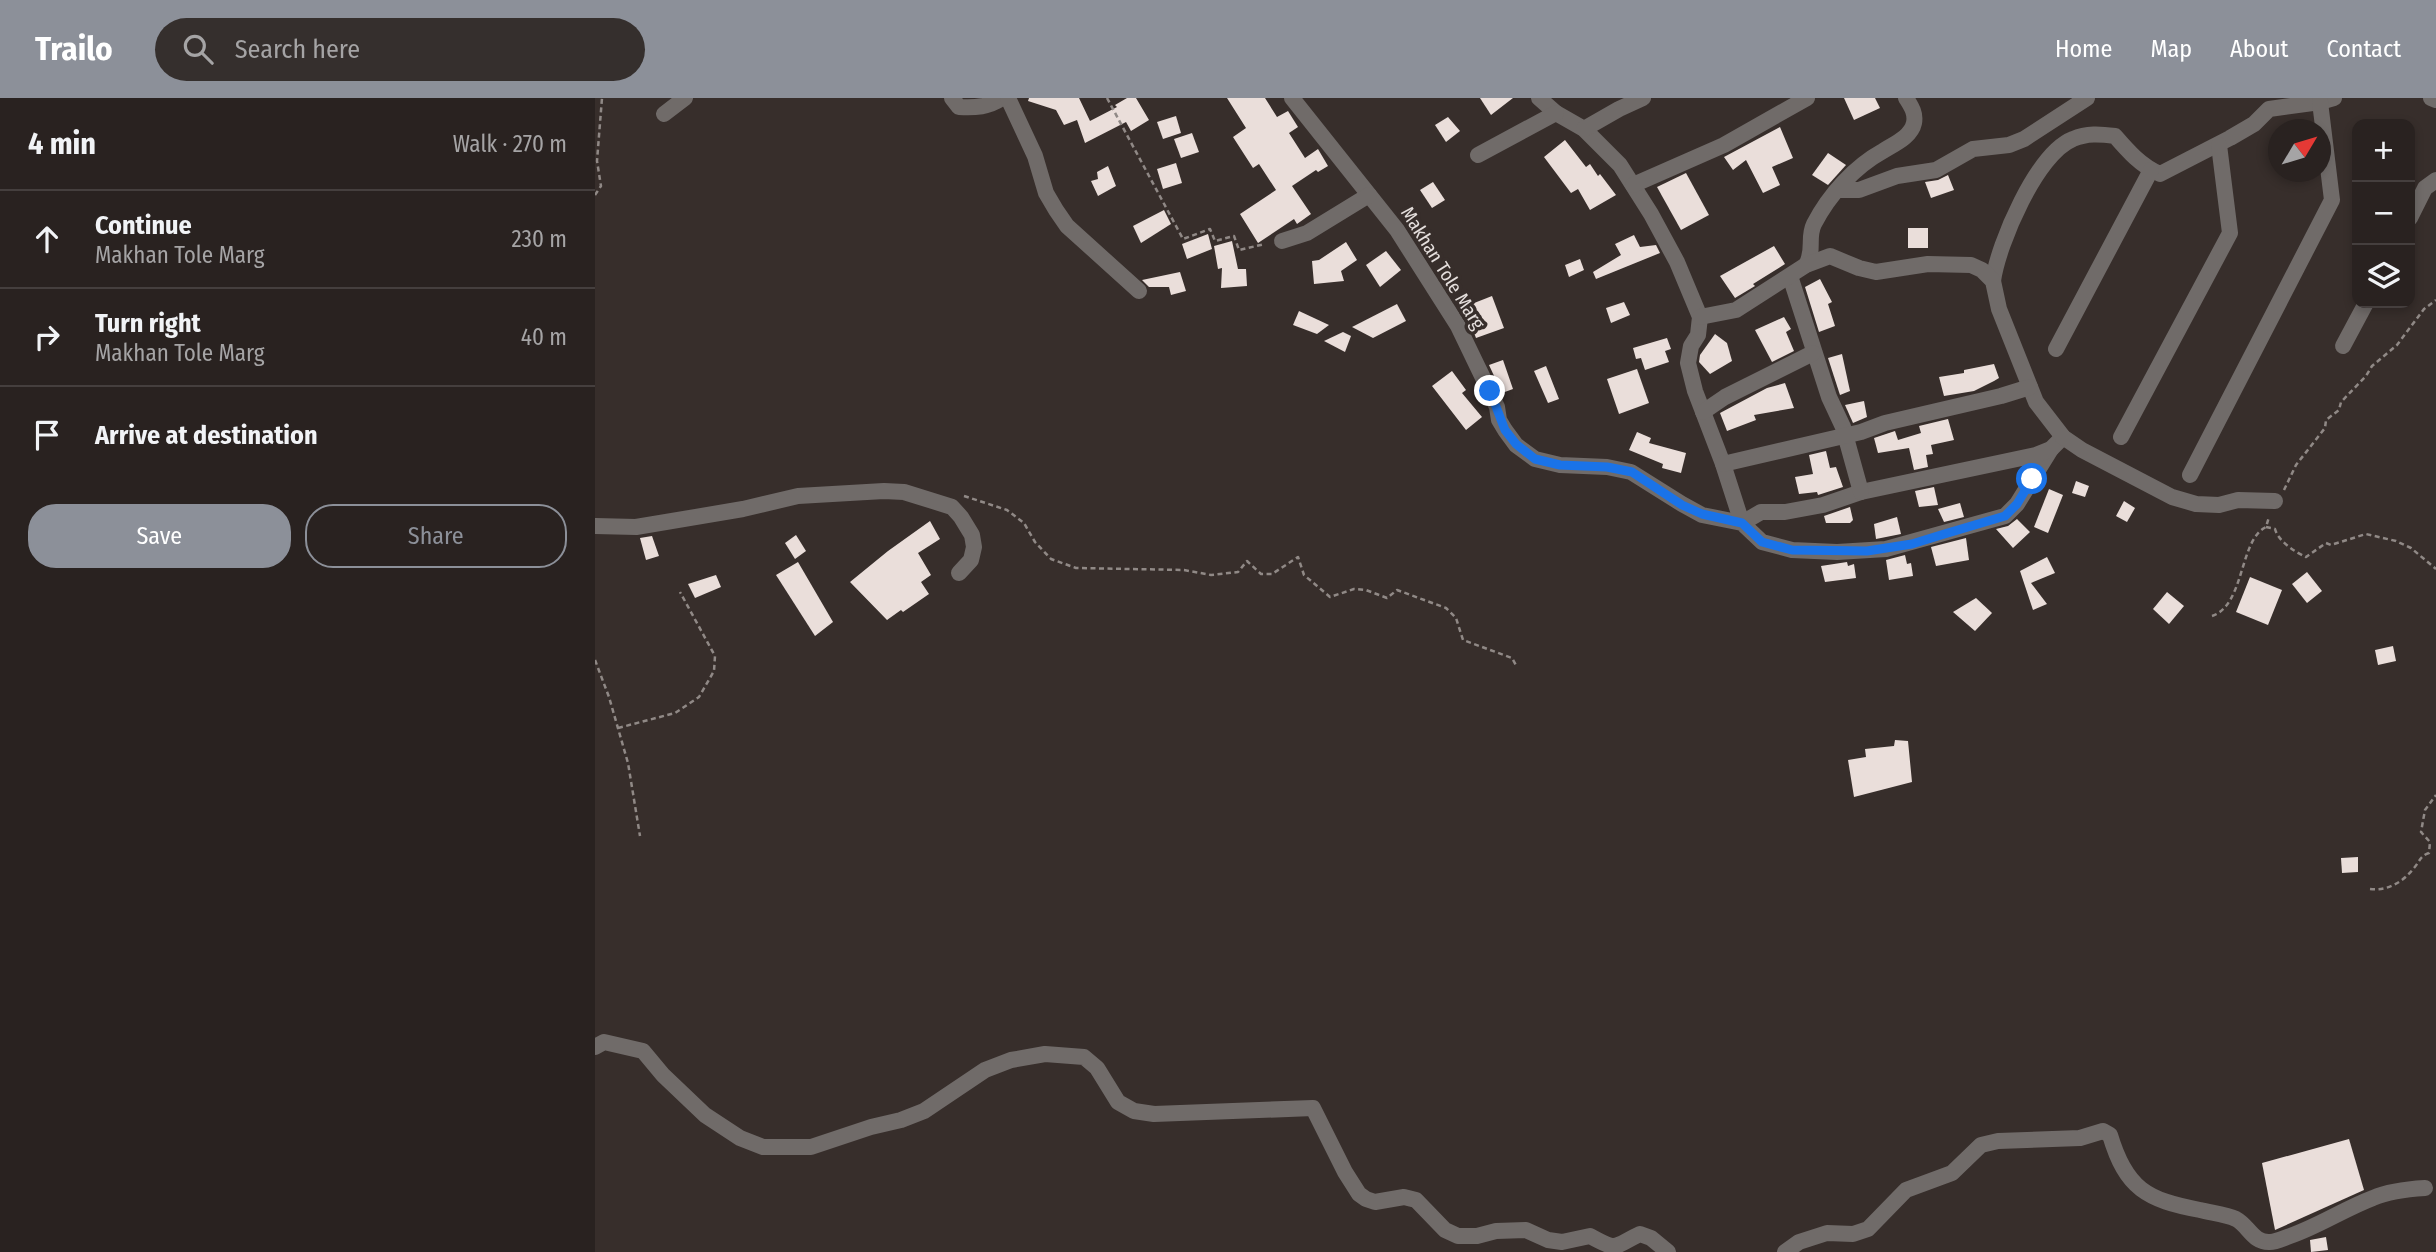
<!DOCTYPE html>
<meta charset="utf-8">
<style>
body{margin:0;font-family:"Fira Sans Condensed",sans-serif;background:#352f2d;color:#f1f3f6}
.controls{position:absolute;right:21px;top:21px;display:grid;overflow:hidden;border-radius:14px;box-shadow:0 4px 10px #0003}
.controls button{width:63px;height:63px;display:grid;place-items:center;padding:0;border:0;border-bottom:2px solid #453f3e;background:#292220;color:#f1f3f6;font:35px sans-serif}
.compass{position:absolute;left:1673px;top:21px;width:63px;height:63px;border-radius:50%;background:#292220;box-shadow:0 4px 10px #0003;rotate:52deg}
.stop{position:absolute;width:21px;height:21px;margin:-16px;border:5px solid #1a73e8;border-radius:50%;background:#fff}
.stop.end{background:#1a73e8;border-color:#fff;box-shadow:0 2px 7px #0008}
.list{margin:0;padding:0;list-style:none}
h2{display:flex;justify-content:space-between;align-items:center;height:91px;margin:0;padding:0 28px;font-size:30px}
h2 small{font-size:23px;font-weight:400;color:#a5a4a5}
.list li{display:grid;grid-template-columns:46px 1fr auto;gap:21px;align-items:center;box-sizing:border-box;height:98px;padding:0 28px;border-top:2px solid #453f3e}
.list b{display:block;font-size:26px;white-space:nowrap}
.list p{margin:0;font-size:23px;white-space:nowrap;color:#a5a4a5}
.list em{font-size:23px;font-style:normal;color:#a5a4a5}
.actions{display:flex;gap:14px;padding:21px 28px}
.actions a{flex:1;padding:16px 0;border:2px solid #8c9099;border-radius:28px;text-align:center;font-size:24px;color:#8c9099}
.actions .main{background:#8c9099;color:#fff}
.icon{flex:none;width:38px;height:38px;fill:none;stroke:currentColor;stroke-width:2;stroke-linecap:round;stroke-linejoin:round}
.map{position:relative;flex:none;width:1841px;height:1154px;overflow:hidden}
header{display:flex;align-items:center;gap:42px;box-sizing:border-box;height:98px;padding:0 35px;background:#8c9099;color:#fff}
header strong{font-size:33px}
nav{display:flex;gap:38px;margin-inline-start:auto;font-size:24px}
.search{width:490px;height:63px;background:#352f2d;display:flex;align-items:center;gap:18px;box-sizing:border-box;padding:0 24px;border-radius:38px;color:#a5a4a5;font-size:26px}
main{display:flex}
aside{flex:1;background:#292220}
.map>svg:first-child{display:block}
.building{fill:#eadeda}
.lines{fill:none;stroke-linecap:round;stroke-linejoin:round}
.path{stroke:#908986;stroke-width:2.5;stroke-dasharray:5 3.5;stroke-linecap:butt}
.minor{stroke:#706b69;stroke-width:16}
.route{stroke:#1a73e8;stroke-width:9}
.labels{text-anchor:middle;dominant-baseline:central;stroke-width:7;stroke-linejoin:round;paint-order:stroke}
.street-label{font-size:19px;fill:#e5dfdd;stroke:#372e2b}
</style>
<header>
<strong>Trailo</strong>
<div class="search"><svg class="icon" aria-label="search" viewBox="0 0 24 24"><circle cx="10" cy="10" r="6"/><path d="M15 15l6 6"/></svg>Search here</div>
<nav><a>Home</a><a>Map</a><a>About</a><a>Contact</a></nav>
</header>
<main>
<aside>
<h2>4 min<small>Walk · 270 m</small></h2>
<ul class="list">
<li><svg class="icon" aria-label="ahead" viewBox="0 0 24 24"><path d="M12 20V5M6 11l6-6 6 6"/></svg><div><b>Continue</b><p>Makhan Tole Marg</p></div><em>230 m</em></li>
<li><svg class="icon" aria-label="right" viewBox="0 0 24 24"><path d="M7 20v-9h11M14 6l5 5-5 5"/></svg><div><b>Turn right</b><p>Makhan Tole Marg</p></div><em>40 m</em></li>
<li><svg class="icon" aria-label="arrive" viewBox="0 0 24 24"><path d="M6 21V4h12l-3 4 3 4H6"/></svg><div><b>Arrive at destination</b></div></li>
</ul>
<div class="actions"><a class="main">Save</a><a>Share</a></div>
</aside>
<div class="map">
<svg width="1841" height="1154" viewBox="0 0 1841 1154">
<rect width="100%" height="100%" fill="#372e2b"/>
<g class="building">
<polygon points="434,0 484,0 495,23 522,9 520,7 532,0 541,0 554,22 536,33 531,24 490,45 482,22 469,27 461,12 433,3"/>
<polygon points="632,0 670,0 682,19 693,13 703,29 694,35 710,60 723,51 733,68 723,74 721,72 697,88 716,116 702,126 699,121 663,145 645,116 681,92 664,66 658,70 638,39 651,30"/>
<polygon points="885,0 918,0 896,17"/>
<polygon points="1249,0 1280,0 1285,10 1259,22"/>
<polygon points="581,18 586,35 568,41 562,24"/>
<polygon points="853,19 865,33 851,44 840,27"/>
<polygon points="1185,29 1198,60 1177,69 1185,87 1168,95 1151,62 1138,72 1129,59"/>
<polygon points="597,35 604,54 586,60 579,41"/>
<polygon points="970,42 991,69 995,66 1003,78 1005,76 1021,97 995,112 983,91 976,95 949,59"/>
<polygon points="1233,55 1251,67 1233,87 1217,77"/>
<polygon points="581,65 587,85 568,91 562,71"/>
<polygon points="513,68 521,88 503,98 496,83 503,81 502,74"/>
<polygon points="1091,75 1114,117 1086,132 1062,89"/>
<polygon points="1353,77 1359,92 1336,100 1330,84 1343,82"/>
<polygon points="838,84 850,102 837,110 825,92"/>
<polygon points="569,112 576,126 546,145 538,128"/>
<rect x="1313" y="130" width="20" height="20"/>
<polygon points="613,136 617,151 592,161 587,146"/>
<polygon points="1039,137 1045,149 1061,147 1065,155 1001,181 998,174 1026,157 1020,146"/>
<polygon points="637,143 643,171 651,171 652,188 626,190 627,170 623,171 619,148"/>
<polygon points="751,144 762,162 746,173 749,183 719,186 717,163 724,162"/>
<polygon points="1179,148 1190,166 1158,186 1160,188 1140,200 1125,178"/>
<polygon points="791,153 806,172 785,189 771,167"/>
<polygon points="985,161 989,172 974,179 970,167"/>
<polygon points="585,174 591,193 576,197 574,189 554,189 547,182"/>
<polygon points="1225,181 1237,204 1233,206 1240,228 1224,234 1210,189"/>
<polygon points="897,198 909,230 881,240 869,209"/>
<polygon points="1029,204 1035,217 1016,225 1011,210"/>
<polygon points="802,206 811,223 778,240 757,229"/>
<polygon points="704,213 734,227 722,236 698,227"/>
<polygon points="1189,219 1196,231 1191,234 1199,253 1177,264 1160,232"/>
<polygon points="748,234 756,238 750,254 729,243"/>
<polygon points="1120,236 1132,245 1137,263 1115,276 1104,264 1105,257"/>
<polygon points="1072,240 1076,251 1070,253 1074,264 1050,272 1046,260 1041,261 1038,250"/>
<polygon points="1247,256 1255,293 1245,297 1233,260"/>
<polygon points="908,262 918,291 907,295 894,267"/>
<polygon points="1399,266 1404,280 1399,283 1379,293 1349,298 1344,279 1369,275 1369,272"/>
<polygon points="951,268 964,301 953,305 939,273"/>
<polygon points="1042,271 1054,305 1024,316 1012,281"/>
<polygon points="857,273 871,292 867,295 887,319 871,332 837,288"/>
<polygon points="1190,285 1199,310 1159,317 1161,322 1132,333 1125,315 1172,290"/>
<polygon points="1269,303 1272,319 1258,325 1250,307"/>
<polygon points="1353,321 1359,342 1336,347 1338,356 1331,357 1333,369 1319,372 1314,350 1283,355 1279,340 1300,333 1303,342 1326,335 1324,328"/>
<polygon points="1042,334 1056,340 1054,345 1091,355 1086,375 1067,370 1068,366 1034,352"/>
<polygon points="1231,353 1235,370 1241,369 1248,389 1223,397 1222,394 1204,396 1200,379 1218,376 1214,357"/>
<polygon points="1481,383 1494,388 1490,399 1477,395"/>
<polygon points="1339,389 1343,407 1324,409 1320,393"/>
<polygon points="1454,391 1468,397 1453,435 1439,429"/>
<polygon points="1529,403 1540,410 1532,424 1521,418"/>
<polygon points="1365,405 1369,419 1349,424 1343,411"/>
<polygon points="1255,409 1258,422 1255,425 1231,425 1229,418"/>
<polygon points="1302,419 1306,436 1281,441 1279,426"/>
<polygon points="1422,421 1435,434 1418,450 1401,431 1413,428"/>
<polygon points="335,423 345,441 323,455 336,477 326,484 334,496 308,514 306,512 292,522 255,484 293,453"/>
<polygon points="201,437 211,453 200,461 190,445"/>
<polygon points="57,438 64,458 51,462 45,440"/>
<polygon points="1371,440 1374,462 1341,468 1336,449"/>
<polygon points="1310,457 1312,466 1316,465 1318,478 1294,482 1291,462"/>
<polygon points="1452,459 1460,475 1436,485 1452,506 1438,512 1425,473"/>
<polygon points="203,464 238,524 220,538 181,477"/>
<polygon points="1252,464 1253,468 1259,466 1261,480 1230,484 1226,468"/>
<polygon points="1712,474 1727,493 1712,505 1697,486"/>
<polygon points="121,477 126,489 100,500 93,486"/>
<polygon points="1655,479 1687,492 1673,527 1641,514"/>
<polygon points="1572,494 1589,508 1574,526 1558,511"/>
<polygon points="1381,500 1397,515 1380,533 1358,514"/>
<polygon points="1798,548 1801,563 1783,567 1780,552"/>
<polygon points="1300,642 1313,643 1317,684 1259,699 1253,662 1271,659 1270,651 1299,648"/>
<polygon points="1763,759 1763,774 1747,775 1746,760"/>
<polygon points="1754,1041 1769,1092 1680,1132 1667,1065"/>
<polygon points="1731,1139 1733,1152 1716,1154 1715,1142"/>
</g>
<g class="lines">
<g class="path">
<polyline points="512,0 588,141 615,131 620,143 639,138 644,152 670,146"/>
<polyline points="0,97 6,88 2,63 7,0"/>
<polyline points="1689,392 1701,367 1730,330 1731,322 1744,312 1746,304 1771,278 1777,268 1802,247 1829,211 1841,202"/>
<polyline points="369,398 412,412 429,425 440,444 456,461 481,470 589,472 616,477 643,474 652,463 666,476 677,476 703,459 709,477 735,499 759,491 771,492 792,500 802,492 851,510 861,520 868,542 917,560 922,569"/>
<path d="M1671,429L1680,431C1683,443 1700,454 1711,459L1731,445L1736,447L1771,436L1801,443L1816,450L1841,471"/>
<path d="M1617,518C1650,507 1644,442 1671,429L1674,419"/>
<polyline points="0,562 14,599 33,665 45,738"/>
<polyline points="23,630 80,615 104,599 119,573 120,558 85,494"/>
<path d="M1775,791C1793,793 1808,784 1819,770C1825,763 1825,758 1834,755L1835,744L1826,734L1830,712L1841,697"/>
</g>
<g class="minor">
<path d="M357,0L364,9C380,10 394,9 407,0"/>
<polyline points="413,0 440,58 451,95 461,112 472,128 544,193"/>
<polyline points="697,0 802,132 863,228 902,309 904,322 910,332 921,347 940,361 965,367 1012,369 1036,374 1087,406 1107,417 1147,425 1167,444 1197,452 1242,454 1291,451 1410,418 1422,406 1456,351"/>
<polyline points="944,0 961,15 989,31 1025,67 1056,116 1082,164 1105,219 1103,237 1096,248 1093,265 1100,293 1128,366 1147,425 1166,414 1190,414 1228,407 1266,394 1441,357 1456,351 1468,339"/>
<polyline points="1836,0 1841,2"/>
<polyline points="69,16 90,0"/>
<polyline points="989,31 1024,11 1048,0"/>
<polyline points="883,57 961,15"/>
<polyline points="1038,87 1129,47 1212,0"/>
<polyline points="1243,92 1264,92 1302,78 1341,72 1378,51 1414,47 1429,41 1492,0"/>
<polyline points="1815,120 1830,90 1841,82"/>
<polyline points="687,143 712,135 774,97"/>
<path d="M1211,167C1220,152 1212,140 1219,126C1234,97 1259,69 1288,53C1299,46 1316,39 1319,25C1321,15 1316,8 1311,0"/>
<polyline points="1195,178 1234,299 1248,329 1266,394"/>
<path d="M1398,183C1403,146 1442,55 1478,41C1492,35 1505,36 1520,38C1533,53 1546,68 1565,76L1635,40L1659,26L1674,11L1725,4L1739,0"/>
<polyline points="1105,219 1141,212 1211,167 1235,158 1264,170 1281,174 1333,166 1376,167 1387,172 1398,183 1404,211 1441,304 1468,339 1487,352 1577,399 1601,406 1624,407 1643,402 1680,403"/>
<polyline points="1748,248 1771,205"/>
<polyline points="1461,251 1556,72"/>
<polyline points="1108,314 1130,299 1218,255"/>
<polyline points="1526,339 1635,135 1624,47"/>
<polyline points="1128,366 1266,334 1290,325 1406,298 1435,289"/>
<polyline points="1595,377 1737,102 1725,4"/>
<polyline points="0,428 41,429 148,411 203,398 289,393 309,394 357,409 366,419 377,437 379,449 376,462 364,475"/>
<path d="M0,949L9,944L48,953L68,977L110,1017L145,1040L168,1049H216L276,1029L306,1022L329,1013L390,972L416,962L450,956L489,959L502,970L523,1004L539,1013L559,1016L718,1010L750,1074L764,1096L771,1101L780,1104L809,1099L821,1102L850,1132L863,1138H882L901,1133L931,1132L953,1142L967,1144L995,1138C1024,1154 1017,1149 1045,1136L1056,1140L1073,1154"/>
<path d="M1190,1154L1204,1144L1232,1135L1258,1136L1273,1131L1311,1092L1357,1075L1386,1047L1403,1043L1485,1040L1508,1033L1515,1037C1531,1091 1552,1102 1605,1112C1617,1115 1631,1116 1641,1121C1654,1128 1658,1145 1675,1144C1681,1144 1689,1140 1695,1138C1724,1128 1749,1111 1778,1100C1794,1093 1812,1091 1830,1090"/>
</g>
</g>
<g class="lines">
<polyline class="route" points="895,293 910,332 921,346 940,361 965,367 1012,369 1037,374 1087,407 1107,416 1147,425 1167,444 1197,452 1272,453 1317,446 1346,437 1410,418 1422,406 1437,381"/>
</g>
<g class="labels">
<g class="street-label">
<text transform="translate(848 170) rotate(58)">Makhan Tole Marg</text>
</g>
</g>
</svg>
<div class="controls">
<button>+</button>
<button>−</button>
<button><svg class="icon" aria-label="layers" viewBox="0 0 24 24"><path d="M12 4l9 5-9 5-9-5zM3 14l9 5 9-5"/></svg></button>
</div>
<svg class="compass" viewBox="-18 -18 36 36"><path d="M0-13l5 13h-10z" fill="#e53935"/><path d="M0 13l5-13h-10z" fill="#a5a4a5"/></svg>
<div class="stop" style="left:1437px;top:381px"></div>
<div class="stop end" style="left:895px;top:293px"></div>
</div>
</main>
